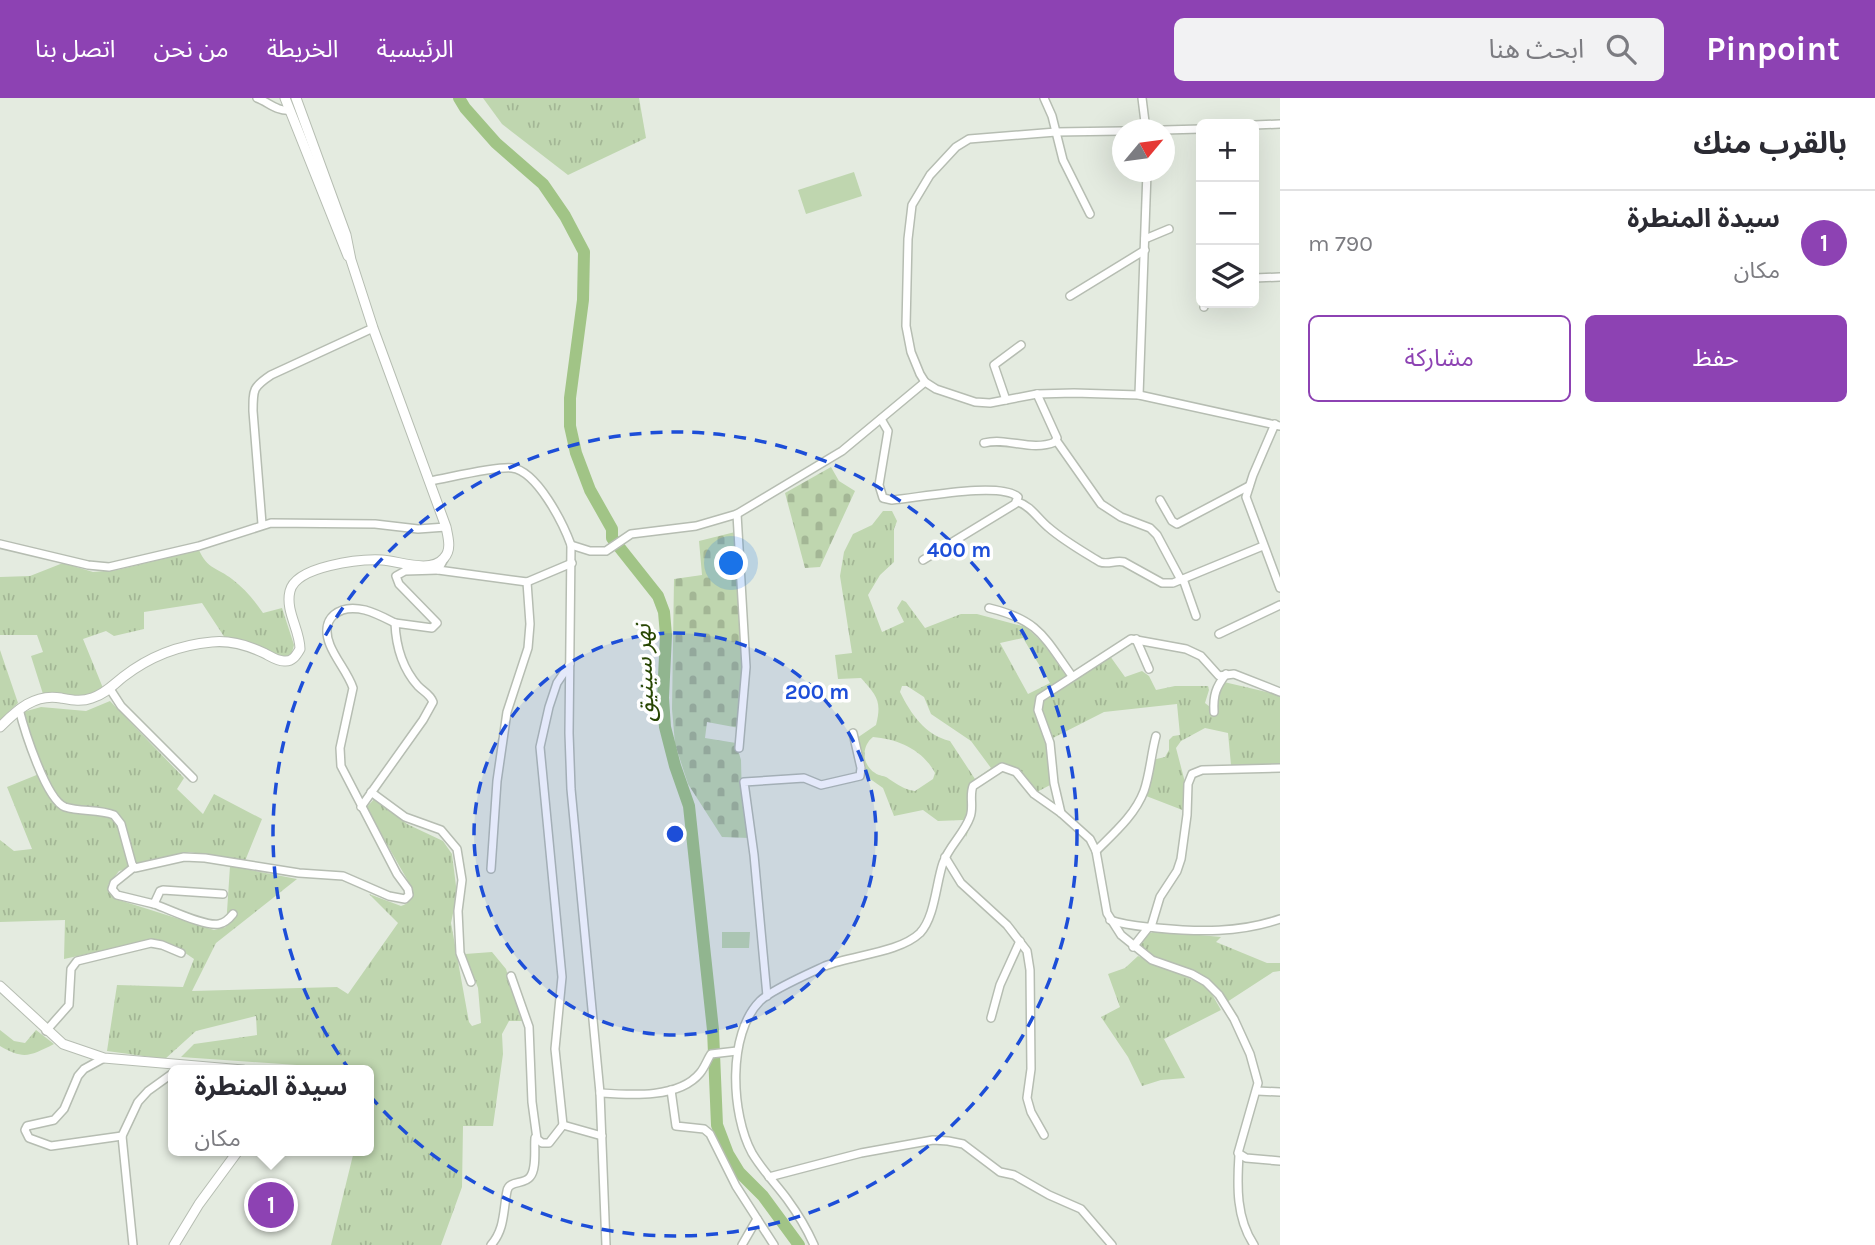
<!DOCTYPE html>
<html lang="ar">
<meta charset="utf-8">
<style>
body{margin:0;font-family:Karla,"Noto Sans Arabic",sans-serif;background:#f2f2f3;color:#2b2b33;direction:rtl}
.controls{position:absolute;right:21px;top:21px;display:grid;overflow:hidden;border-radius:10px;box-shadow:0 7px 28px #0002}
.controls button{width:63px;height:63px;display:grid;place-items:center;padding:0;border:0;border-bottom:2px solid #e1e1e2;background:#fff;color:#2b2b33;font:35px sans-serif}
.compass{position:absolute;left:1112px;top:21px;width:63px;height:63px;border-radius:50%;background:#fff;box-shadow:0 7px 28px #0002;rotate:61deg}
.you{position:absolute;left:732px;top:466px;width:24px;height:24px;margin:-18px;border:5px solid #fff;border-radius:50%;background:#1a73e8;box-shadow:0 0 0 10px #1a73e833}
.badge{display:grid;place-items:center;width:46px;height:46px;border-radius:50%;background:#8d42b3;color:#fff;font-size:23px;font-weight:700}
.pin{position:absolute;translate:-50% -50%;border:4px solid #fff;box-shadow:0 2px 7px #0006}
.popup{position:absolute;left:168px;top:967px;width:206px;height:91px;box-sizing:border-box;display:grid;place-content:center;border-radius:10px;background:#fff;filter:drop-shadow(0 2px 5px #0005);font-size:23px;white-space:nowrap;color:#7c7c81}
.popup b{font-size:26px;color:#2b2b33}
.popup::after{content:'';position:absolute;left:50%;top:100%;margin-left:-14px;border:14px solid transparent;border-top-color:#fff}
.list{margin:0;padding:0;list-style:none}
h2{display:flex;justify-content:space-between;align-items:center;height:91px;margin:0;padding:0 28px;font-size:30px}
h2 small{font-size:23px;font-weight:400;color:#7c7c81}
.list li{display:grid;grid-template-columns:46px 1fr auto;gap:21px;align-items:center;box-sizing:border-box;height:105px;padding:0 28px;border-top:2px solid #e1e1e2}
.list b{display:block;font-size:26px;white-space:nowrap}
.list p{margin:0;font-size:23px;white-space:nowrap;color:#7c7c81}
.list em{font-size:23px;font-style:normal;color:#7c7c81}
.actions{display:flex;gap:14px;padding:21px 28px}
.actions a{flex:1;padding:16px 0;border:2px solid #8d42b3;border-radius:10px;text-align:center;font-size:24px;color:#8d42b3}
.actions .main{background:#8d42b3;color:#fff}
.icon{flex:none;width:38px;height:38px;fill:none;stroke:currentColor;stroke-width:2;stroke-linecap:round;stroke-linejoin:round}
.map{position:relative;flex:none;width:1280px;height:1147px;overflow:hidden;direction:ltr}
header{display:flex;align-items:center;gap:42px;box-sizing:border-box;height:98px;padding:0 35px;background:#8d42b3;color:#fff}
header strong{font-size:33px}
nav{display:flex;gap:38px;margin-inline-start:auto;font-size:24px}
.search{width:490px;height:63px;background:#f2f2f3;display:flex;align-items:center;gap:18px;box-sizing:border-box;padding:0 24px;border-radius:10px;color:#7c7c81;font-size:26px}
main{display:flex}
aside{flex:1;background:#fff}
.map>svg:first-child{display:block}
.grass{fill:url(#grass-tufts);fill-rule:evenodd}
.cemetery{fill:url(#cemetery-stones)}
.pitch{fill:#bfd6af}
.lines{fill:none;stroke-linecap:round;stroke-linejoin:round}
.river{stroke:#a1c486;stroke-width:12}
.minor-casing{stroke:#b6bdb2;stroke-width:10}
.major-casing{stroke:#b6bdb2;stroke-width:11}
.minor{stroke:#fff;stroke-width:7}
.major{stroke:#fff;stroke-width:9}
.ring{fill:none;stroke:#1d4ed8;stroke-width:3.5;stroke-dasharray:12 9}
.labels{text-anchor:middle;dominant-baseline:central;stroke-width:7;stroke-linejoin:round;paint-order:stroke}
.water-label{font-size:24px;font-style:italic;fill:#284703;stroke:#fff}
.centre{fill:#1d4ed8;stroke:#fff;stroke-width:3.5}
.ring-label{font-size:21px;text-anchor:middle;font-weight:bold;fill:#1d4ed8;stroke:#fff;stroke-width:7;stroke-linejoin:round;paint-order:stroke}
</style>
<header>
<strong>Pinpoint</strong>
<div class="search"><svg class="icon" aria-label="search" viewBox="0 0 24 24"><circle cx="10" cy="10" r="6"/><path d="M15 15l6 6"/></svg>ابحث هنا</div>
<nav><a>الرئيسية</a><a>الخريطة</a><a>من نحن</a><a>اتصل بنا</a></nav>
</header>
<main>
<aside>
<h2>بالقرب منك<small></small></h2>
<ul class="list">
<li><span class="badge">1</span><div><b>سيدة المنطرة</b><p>مكان</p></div><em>790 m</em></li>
</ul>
<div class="actions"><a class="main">حفظ</a><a>مشاركة</a></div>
</aside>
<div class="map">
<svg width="1280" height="1147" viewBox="0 0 1280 1147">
<defs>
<pattern id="grass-tufts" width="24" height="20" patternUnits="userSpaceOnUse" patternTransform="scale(1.75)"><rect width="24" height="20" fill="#bfd6af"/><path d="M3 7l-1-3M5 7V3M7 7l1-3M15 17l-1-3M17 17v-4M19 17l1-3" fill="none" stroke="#a3b695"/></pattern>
<pattern id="cemetery-stones" width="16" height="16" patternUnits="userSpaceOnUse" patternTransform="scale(1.75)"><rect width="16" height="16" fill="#bfd6af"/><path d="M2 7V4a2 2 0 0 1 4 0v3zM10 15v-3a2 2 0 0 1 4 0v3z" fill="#a3b695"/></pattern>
</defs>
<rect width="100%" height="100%" fill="#e4ebe0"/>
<g class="grass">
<polygon points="483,0 639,0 646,40 568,77 502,26"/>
<path d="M883,413H892L897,423L894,431V464L880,477L868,497L882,534L904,524L897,510L902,502L906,504L925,530L961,516H977L1026,529L1043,545L1070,583L1110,558L1125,579L1142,573L1149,578L1156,592L1175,588H1208L1209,592L1205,605L1210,609L1211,617L1217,615C1217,605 1215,591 1224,584L1280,597V667H1231L1228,635L1205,630L1181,643L1176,650L1186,688L1185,713L1141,696L1152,662L1165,659L1169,652V642L1173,638L1180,637L1177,606L1104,614L1047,643L1052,686L1035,695C1018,669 1013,659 984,678C977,682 971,685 968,693L975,715L966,739L963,722L938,723L923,712L894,718L883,690L866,678L857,640L876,627C882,603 877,598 861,580L838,581L835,557L852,555L840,478L844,454L853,436L872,427ZM1023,540L1050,585L1028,596L1000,545ZM902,588H907L924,599L931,616L971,643L991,670L975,681L950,643C925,637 911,616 900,594ZM873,639C898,641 923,652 935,675L933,681L915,693C903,691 899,687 889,681C886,678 882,678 879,677C862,670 860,649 873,639Z"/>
<path d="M199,452C207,471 218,470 232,481C245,491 254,502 263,515L282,510L294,547L291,558L285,560L225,540L202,505L144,514V531L114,538L106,533L83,541L103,590C80,607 67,593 43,596L31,558L43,554L37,537H0V479L30,478L63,465L93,474L117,472Z"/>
<polygon points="0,552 18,605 0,622"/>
<path d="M110,603L184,680L177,691L203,716L214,696L262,721L245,763L189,754L119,773L108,787L111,797L116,801L214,832L226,829L230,768L297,781L216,845L192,893L337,889L348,896L398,825L369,796L401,808C410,805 413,800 412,790L366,710L375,700L407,726L443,743L452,756L457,796L451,825L469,924L472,928L481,925L478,890L465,856L492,854L506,871L522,923H509L502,936L503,956L493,1028H463L462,1089L441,1147H331L354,1053H369V972H337L325,969L181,959L194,946L257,937L256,918L196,933L165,961L107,953L117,887L183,889L194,861L175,848L156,841L64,861L65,822L0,824V742L14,753L32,751L7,689L39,676L23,614L41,609L86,613Z"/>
<path d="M1157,833L1221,839L1216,844L1267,865H1280V873L1273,874L1227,904L1203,880L1151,860L1137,848C1139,839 1148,835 1157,833Z"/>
<polygon points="1138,858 1200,885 1209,891 1221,912 1164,941 1185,980 1161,982 1142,988 1128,959 1101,919 1120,909 1108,876 1125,870"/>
<path d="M0,932L14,943L25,945L36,932L54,946C30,958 24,962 0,948Z"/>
</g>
<g class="cemetery">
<polygon points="831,369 839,383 855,393 820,469 805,470 785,395"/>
<polygon points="735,434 739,525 744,564 739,630 707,624 705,640 736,645 741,662 742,704 750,738 749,740 722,739 688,686 675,646 672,611 674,481 702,477 699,443"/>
</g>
<g class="pitch">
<polygon points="854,74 862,98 806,116 798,92"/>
<polygon points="722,834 750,834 749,850 722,850"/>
</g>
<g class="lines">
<polyline class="river" points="459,0 465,10 496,45 543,86 565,118 584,154 583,202 570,300 570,328 576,355 590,392 612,431 612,440 658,498 664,514 666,537 663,600 665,629 675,668 689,708 713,932 717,1027 728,1056 739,1074 763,1098 799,1147"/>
<g class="minor-casing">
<g id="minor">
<path d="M257,0C268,4 278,14 290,12"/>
<polyline points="1044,0 1052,18 1063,62 1090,116"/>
<polyline points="1142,0 1146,32"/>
<polyline points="1254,27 1280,26"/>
<polyline points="1164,32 1201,31"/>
<polyline points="1122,33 1056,34 969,41 956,49 930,77 912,107 908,141 906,228 911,254 920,276 925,284 936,291 975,304 990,305 1037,296 1074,295 1139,297 1280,328"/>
<polyline points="1145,141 1169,131"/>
<polyline points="1254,180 1280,179"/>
<polyline points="1070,198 1145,152"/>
<polyline points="1204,209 1205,205"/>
<polyline points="1139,297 1147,74"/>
<polyline points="1006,302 994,267 1021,247"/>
<path d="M881,321L888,333L879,387L883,400L892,402C918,400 1000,383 1018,399L1015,406L923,462"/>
<polyline points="1275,326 1253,377 1246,399 1280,490"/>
<polyline points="1056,342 1101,406 1121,419 1150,430 1157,437 1181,482"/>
<path d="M984,345C1008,339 1031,354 1055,344L1057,340L1037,296"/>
<path d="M430,383C448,380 496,368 512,370C537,373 563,425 571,447L569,635L571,691L600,995L606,1147"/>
<polyline points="1160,402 1172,423 1177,426 1249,388"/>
<path d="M1018,404C1031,408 1038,421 1048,429C1064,443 1082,453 1100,464C1108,467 1115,462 1124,464L1162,485H1173L1263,448"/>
<polyline points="737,416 746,569 739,650"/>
<path d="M262,426L253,313C253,291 253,289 271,277L373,230"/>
<polyline points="0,446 88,467 109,469 199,448 271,425 375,426 418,431 446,429"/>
<polyline points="571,447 590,453 606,453 631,436 696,428 737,416 842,353 925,284"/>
<polyline points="438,472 527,484 572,465"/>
<polyline points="1183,481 1196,518"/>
<path d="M989,510C1039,522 1044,539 1072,578"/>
<polyline points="1219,536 1280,507"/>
<polyline points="1136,541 1149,571"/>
<polyline points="110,591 121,608 193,680"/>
<path d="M19,611C24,631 46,702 65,709C81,714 99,711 114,717L121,726L132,766L135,770L184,759L205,760L299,775L343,778L389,798L405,801L409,797L408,791L397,776L341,668L340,650L353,590C348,575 336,562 330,547C319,519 340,506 365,512C376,515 385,520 395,525"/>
<path d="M1214,614C1213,597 1216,589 1226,576"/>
<polyline points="371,694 405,719 441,732 457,751 462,782 458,813 460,855 471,884"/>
<path d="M361,709L423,622L433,604C430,596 424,594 418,588C402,570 396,549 395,525L432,530L437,525L399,486L396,478L405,473L438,472L444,461"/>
<polyline points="1061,715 1054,685 1050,645 1038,612 1040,600 1131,541 1186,551 1201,558 1219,578 1234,576 1280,594"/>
<path d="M1096,753C1114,735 1135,717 1144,693C1150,676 1151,656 1156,638"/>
<polyline points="945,759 961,785 1007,827 1027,853 1030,872 1031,971 1027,1000 1031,1014 1044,1037"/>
<polyline points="134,769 114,785 112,791 117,797 154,806 160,793 163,792 223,796"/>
<polyline points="491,771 497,683 507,614 528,550 530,526 527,484"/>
<path d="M154,806C169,811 205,829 219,826C225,825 229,821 233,816"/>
<path d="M1110,822C1128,828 1139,828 1157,830C1199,834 1239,835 1280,821"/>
<polyline points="1151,829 1160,799 1177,773 1181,761 1187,717 1188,686 1192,676 1202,672 1280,670"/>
<polyline points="1133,849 1148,830"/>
<polyline points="511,878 529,929 532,1004 537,1041 542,1045 549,1045 563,1027 602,1038"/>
<polyline points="767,898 754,757 744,684 804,680 821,687 860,678 861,670 853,635"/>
<polyline points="991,920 1000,887 1020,843"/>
<polyline points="46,933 69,907 71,871 77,863 151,845 162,847 181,855"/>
<polyline points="104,960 84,971 78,978 64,1011 54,1022 27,1028 25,1032 29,1040 51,1048 122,1038"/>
<polyline points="671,992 676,1028 704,1031 710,1036 736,1088 774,1147"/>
<polyline points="1257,993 1280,994"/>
<path d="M600,995C629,997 679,1001 700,975C705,969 707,962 711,956L737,953"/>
<polyline points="563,1027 555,951 562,879 540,649 549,609 557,585 570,566"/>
<path d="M1239,1057C1237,1088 1236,1120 1254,1147"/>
<polyline points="769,1079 861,1055 933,1042 948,1043 963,1046 1000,1074 1014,1077 1049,1097 1081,1111 1112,1147"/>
<polyline points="133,1147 122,1038 138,1004 148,993 173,975"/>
<path d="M491,1147C505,1131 503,1113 507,1093C509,1082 524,1087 530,1079C537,1071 534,1051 535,1040"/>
<polyline points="742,1147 757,1121"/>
<path d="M814,1147C807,1131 798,1116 787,1101C776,1086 762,1072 752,1055C731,1016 727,936 760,903C771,892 810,875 825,868C852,857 899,855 920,835C935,819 936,785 943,765C949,748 964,736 970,719C974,709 969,698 973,688L1002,669L1016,674L1034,696L1061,715L1090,741L1096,753L1107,815L1121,837L1152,862L1192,876L1206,884L1219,897L1234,921L1250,956L1258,985L1238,1055L1246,1060L1280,1063"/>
</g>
</g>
<g class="major-casing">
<g id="major">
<polyline points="285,0 348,158"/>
<path d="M0,629C17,612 35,595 61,600C72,602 81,604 92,600C105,596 113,587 123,579C150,558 178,547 212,544C231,542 247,547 264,555C270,558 277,563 284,563C292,564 296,558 300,551C300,532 285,513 290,493C296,468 359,461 382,462C399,463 431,476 444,460C452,452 448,439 446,429L373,230L351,162L346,137L296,0"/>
<polyline points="0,888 63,946 104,960 243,972"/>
<polyline points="174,1147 199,1106 238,1053"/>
</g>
</g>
<use href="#minor" class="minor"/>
<use href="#major" class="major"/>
</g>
<circle cx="675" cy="736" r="201" fill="#1d4ed8" fill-opacity=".12"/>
<g class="ring">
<circle cx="675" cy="736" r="201"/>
<circle cx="675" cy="736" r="402"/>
</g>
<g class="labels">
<g class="water-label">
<text transform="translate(644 575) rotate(-92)">نهر سينيق</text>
</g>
</g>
<circle cx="675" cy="736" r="10" class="centre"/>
<g class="ring-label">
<text x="959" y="459">400 m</text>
<text x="817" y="601">200 m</text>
</g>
</svg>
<div class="controls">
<button>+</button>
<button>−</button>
<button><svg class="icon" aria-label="layers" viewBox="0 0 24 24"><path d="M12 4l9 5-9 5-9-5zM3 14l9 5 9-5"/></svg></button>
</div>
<svg class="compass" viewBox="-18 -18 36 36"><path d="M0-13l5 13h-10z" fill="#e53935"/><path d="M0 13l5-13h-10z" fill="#7c7c81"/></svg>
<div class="you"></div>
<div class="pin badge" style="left:271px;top:1107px">1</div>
<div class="popup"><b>سيدة المنطرة</b>مكان</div>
</div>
</main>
